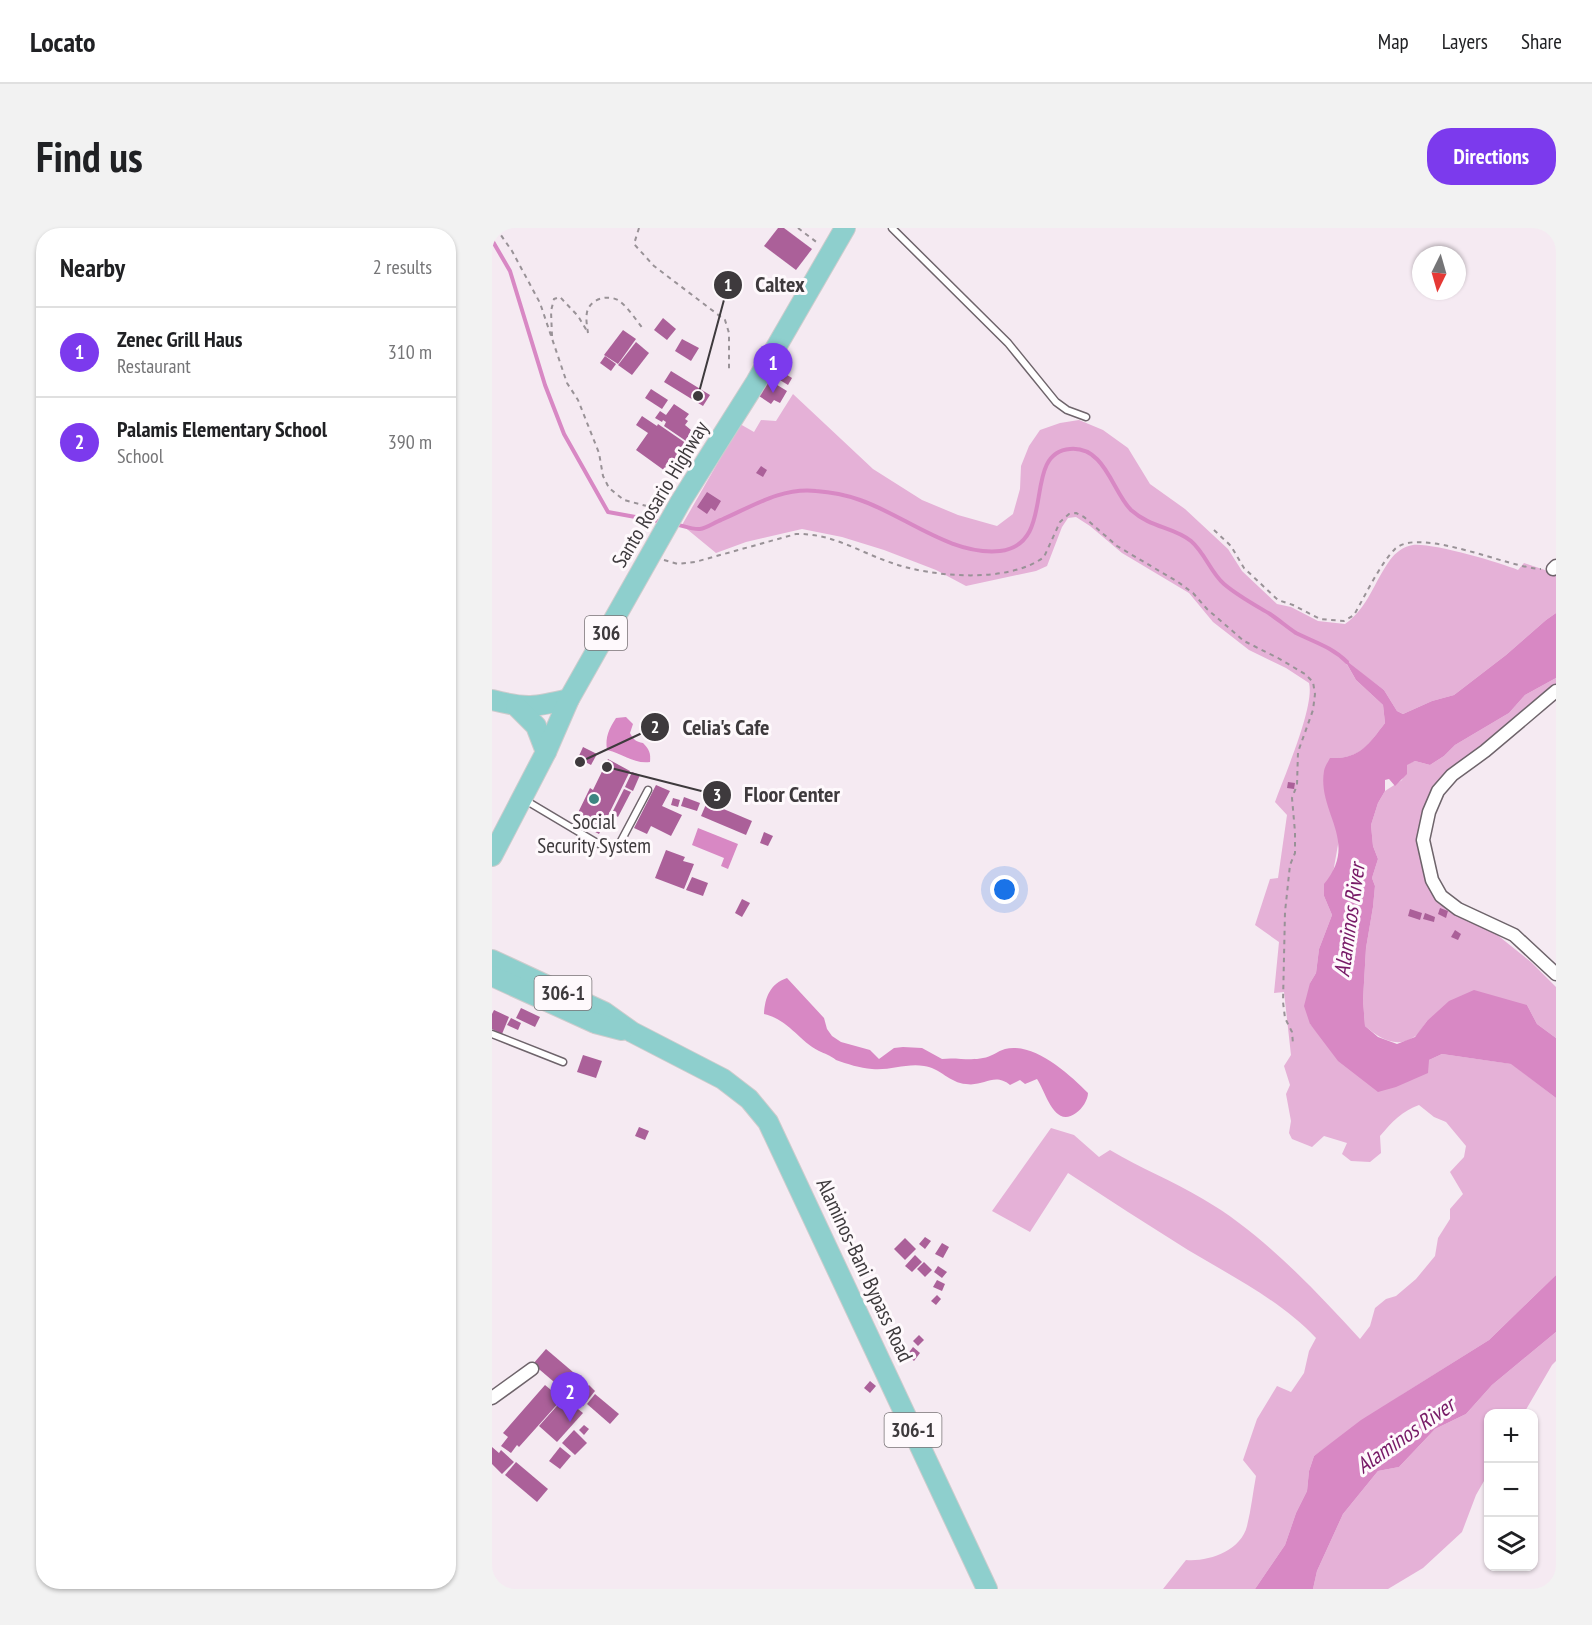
<!DOCTYPE html>
<meta charset="utf-8">
<style>
body{margin:0;font-family:"PT Sans Narrow",sans-serif;background:#f2f2f2;color:#202124}
.controls{position:absolute;right:18px;bottom:18px;display:grid;overflow:hidden;border-radius:12px;box-shadow:0 2px 4px #0004}
.controls button{width:54px;height:54px;display:grid;place-items:center;padding:0;border:0;border-bottom:2px solid #e0e0e0;background:#fff;color:#202124;font:30px sans-serif}
.compass{position:absolute;left:920px;top:18px;width:54px;height:54px;border-radius:50%;background:#fff;box-shadow:0 2px 4px #0004;rotate:185deg}
.you{position:absolute;left:513px;top:662px;width:21px;height:21px;margin:-15px;border:4px solid #fff;border-radius:50%;background:#1a73e8;box-shadow:0 0 0 9px #1a73e833}
.badge{display:grid;place-items:center;width:39px;height:39px;border-radius:50%;background:#7c3aed;color:#fff;font-size:20px;font-weight:700}
.pin{position:absolute;translate:-50% -50px;filter:drop-shadow(0 2px 3px #0008)}
.pin::after{content:'';position:absolute;top:32px;width:21px;height:18px;background:inherit;clip-path:polygon(0 0,100% 0,50% 100%)}
.list{margin:0;padding:0;list-style:none}
h2{display:flex;justify-content:space-between;align-items:center;height:78px;margin:0;padding:0 24px;font-size:26px}
h2 small{font-size:20px;font-weight:400;color:#757577}
.list li{display:grid;grid-template-columns:39px 1fr auto;gap:18px;align-items:center;box-sizing:border-box;height:90px;padding:0 24px;border-top:2px solid #e0e0e0}
.list b{display:block;font-size:22px;white-space:nowrap}
.list p{margin:0;font-size:20px;white-space:nowrap;color:#757577}
.list em{font-size:20px;font-style:normal;color:#757577}
.icon{flex:none;width:33px;height:33px;fill:none;stroke:currentColor;stroke-width:2;stroke-linecap:round;stroke-linejoin:round}
.map{position:relative;flex:none;width:1064px;height:1361px;overflow:hidden;border-radius:24px}
header{display:flex;align-items:center;gap:36px;box-sizing:border-box;height:84px;padding:0 30px;background:#fff;border-bottom:2px solid #e0e0e0}
header strong{font-size:28px}
nav{display:flex;gap:33px;margin-inline-start:auto;font-size:21px}
.intro{display:flex;align-items:center;justify-content:space-between;box-sizing:border-box;height:144px;padding:0 36px}
h1{margin:0;font-size:42px}
.button{padding:15px 27px;border-radius:24px;background:#7c3aed;color:#fff;font-size:21px;font-weight:700}
main{display:flex;gap:36px;padding:0 36px}
aside{flex:1;background:#fff;border-radius:24px;box-shadow:0 2px 4px #0004}
.map>svg:first-child{display:block}
.green{fill:#e5b1d7}
.forest{fill:#d888c4}
.lines{fill:none;stroke-linecap:round;stroke-linejoin:round}
.stream{stroke:#d888c4;stroke-width:4}
.building{fill:#ab6099}
.service-casing{stroke:#6e646b;stroke-width:9}
.minor-casing{stroke:#6e646b;stroke-width:15}
.primary-casing{stroke:#cdcccd;stroke-width:22}
.path{stroke:#999297;stroke-width:2;stroke-dasharray:4.5 4.5;stroke-linecap:butt}
.service{stroke:#fff;stroke-width:6}
.minor{stroke:#fff;stroke-width:12}
.primary{stroke:#8ecfcd;stroke-width:20}
.poi-dot{fill:#3d8581;stroke:#fef9fc;stroke-width:2}
.labels{text-anchor:middle;dominant-baseline:central;stroke-width:6;stroke-linejoin:round;paint-order:stroke}
.shield{fill:#fef9fc;stroke:#787376;stroke-width:1.5}
.shield-label{font-size:20px;font-weight:bold;fill:#3e3a3d}
.street-label{font-size:21px;fill:#3e3a3d;stroke:#fef9fc}
.poi-label{font-size:21px;fill:#3e3a3d;stroke:#fef9fc}
.water-label{font-size:22px;font-style:italic;fill:#771966;stroke:#fef9fc}
.leader{fill:none;stroke:#3e3a3d;stroke-width:2}
.callout-dot{fill:#3e3a3d;stroke:#fef9fc;stroke-width:2}
.mark-label{font-size:18px;text-anchor:middle;font-weight:bold;fill:#fff}
.callout-label{font-size:22px;text-anchor:middle;font-weight:bold;fill:#3e3a3d;stroke:#fef9fc;stroke-width:6;stroke-linejoin:round;paint-order:stroke}
</style>
<header>
<strong>Locato</strong>
<nav><a>Map</a><a>Layers</a><a>Share</a></nav>
</header>
<div class="intro"><h1>Find us</h1><a class="button">Directions</a></div>
<main>
<aside>
<h2>Nearby<small>2 results</small></h2>
<ul class="list">
<li><span class="badge">1</span><div><b>Zenec Grill Haus</b><p>Restaurant</p></div><em>310 m</em></li>
<li><span class="badge">2</span><div><b>Palamis Elementary School</b><p>School</p></div><em>390 m</em></li>
</ul>
</aside>
<div class="map">
<svg width="1064" height="1361" viewBox="0 0 1064 1361">
<rect width="100%" height="100%" fill="#f5eaf2"/>
<g class="green">
<path d="M301,166L381,241L430,272L466,287L505,298L521,286L528,261L529,238L537,218L548,202L568,195L587,192L611,202L636,220L658,256L693,281L736,321L750,343L785,376L799,379L826,393L853,396C876,380 882,354 898,332C903,325 912,318 921,317C941,315 1006,334 1026,342L1032,335L1062,345L1064,342V385L1054,392L1014,427L962,467L940,473L911,486L905,483L892,462L853,433L864,452L891,477L893,495C876,517 869,531 838,530L841,589L847,611L841,645L832,668L840,687L827,721L824,745L818,755V796L833,813L937,832L950,826L1020,836L1064,870V1047L997,1112L911,1166L822,1228L817,1243L815,1263L804,1285L793,1317L763,1361H671L694,1332C716,1334 749,1323 755,1298C759,1282 761,1264 764,1248L751,1232L765,1191L785,1158L799,1164L812,1145L817,1123L824,1110C788,1072 741,1049 696,1022C656,997 616,971 576,945L538,1004L500,983L559,900L582,907L607,929L618,922C648,940 681,953 711,971C770,1005 822,1061 868,1111L878,1098L883,1080L894,1071L904,1068L924,1051L943,1028L946,1010L958,991V981L971,966L958,944L972,929L974,918L954,894L942,889L927,877C910,883 900,894 888,908L889,925L878,934L859,933L850,926L855,915L832,908L820,919L800,911L797,905L799,893L794,866L798,857L792,838L799,827L792,764L782,765L787,714L763,697L778,651L786,650L795,587L783,574C792,549 823,478 817,455L794,440L757,422L721,394L697,365L630,325L598,298L584,289L576,290L570,299L555,338L544,343L474,358L444,342L392,322L350,309L310,301L254,314L224,325L190,297L248,196L262,204L269,192L284,193Z"/>
<path d="M1064,450V458L978,529L933,589L938,653L1039,734L1064,759V810L1045,796L1035,777L935,793C931,798 927,806 922,809C904,821 887,810 873,798L871,772L874,720L881,679L883,658L880,650L886,631L881,618L879,597L886,575L893,563L910,552L915,536L923,533L938,537L952,528L963,517L1017,485L1033,467Z"/>
<polygon points="1064,1104 1064,1133 1060,1137 1032,1185 996,1186 996,1246 984,1267 970,1304 931,1340 896,1361 821,1361 825,1343 851,1286 886,1243 907,1239 943,1201 974,1186 1000,1157"/>
</g>
<g class="forest">
<path d="M1064,385V450L1033,467L1017,485L963,517L952,528L938,537L923,533L915,537V546L903,558L897,551L893,552V563L886,575L879,597L881,618L886,631L880,650L883,658L881,679L874,720L871,772L873,798L886,809L905,816L923,809L935,793L957,773L982,762L1035,777L1045,796L1064,810V870L1019,836L950,826L937,832L936,845L904,859L886,864L846,833L818,796L812,778L818,755L824,745L827,721L840,687L832,668V656C868,613 825,585 832,543C833,538 836,534 838,530C868,531 876,517 893,495L891,477L864,452L852,431L892,462L905,483L911,486L940,473L962,467L1014,427L1054,392Z"/>
<path d="M134,489L141,496L138,505C141,511 144,514 151,515C157,521 159,525 158,534C141,536 132,526 115,522C113,509 117,501 124,490Z"/>
<polygon points="206,600 246,616 236,641 229,638 232,630 200,617"/>
<path d="M295,750L332,790L335,801L340,808L349,814L378,822L387,831L402,820L411,819L430,820L450,831C463,829 478,833 491,830C499,829 506,823 513,821C542,814 577,846 596,865C596,872 590,881 584,885C562,901 554,864 545,851L533,856L528,852L518,857C502,844 492,859 474,856C458,855 448,840 432,838C414,835 397,843 380,841C368,840 355,836 344,832C338,827 333,826 327,823C306,812 297,792 272,786C273,769 278,756 295,750Z"/>
<polygon points="1064,1047 1064,1104 1000,1157 974,1186 943,1201 907,1239 886,1243 851,1286 825,1343 821,1361 763,1361 793,1317 804,1285 815,1263 817,1243 822,1228 869,1192 997,1112"/>
</g>
<g class="lines">
<g class="stream">
<polyline points="0,12 18,43 53,157 72,206 116,284 171,294"/>
<path d="M182,296C189,297 201,302 208,301C215,300 223,294 229,292C259,279 290,259 324,263C339,264 354,267 368,272C412,287 459,328 508,323C567,316 528,225 578,221C613,218 620,263 639,282C659,300 682,299 699,313C713,325 719,345 732,356C746,368 763,377 778,386C787,392 795,399 804,405C822,414 840,419 855,434"/>
</g>
</g>
<g class="building">
<polygon points="286,0 292,0 320,21 304,42 272,18"/>
<polygon points="171,90 184,101 175,112 162,102"/>
<polygon points="131,102 144,111 126,136 112,127"/>
<polygon points="190,111 207,120 199,133 183,123"/>
<polygon points="144,114 157,125 140,147 126,137"/>
<polygon points="113,128 124,136 119,143 108,135"/>
<polygon points="282,139 300,150 296,157 278,146"/>
<polygon points="179,143 218,167 211,178 172,154"/>
<polygon points="277,152 295,163 288,175 282,172 279,176 267,168"/>
<polygon points="159,161 176,172 170,181 153,170"/>
<polygon points="182,176 197,186 193,191 196,193 193,197 199,202 194,213 172,198 174,194 171,192 170,194 163,190 168,183 174,187"/>
<polygon points="150,188 165,198 166,196 198,218 191,233 187,231 185,235 178,230 176,233 186,240 180,248 144,222 156,205 144,197"/>
<polygon points="269,238 275,242 271,249 264,245"/>
<polygon points="215,264 229,273 223,283 219,280 215,286 205,279"/>
<polygon points="91,519 105,526 99,537 86,530"/>
<polygon points="116,531 138,543 107,606 82,593 98,560 101,562"/>
<polygon points="140,544 148,547 141,563 133,559"/>
<polygon points="796,554 803,555 802,561 795,560"/>
<polygon points="164,557 178,563 170,578 190,587 179,608 159,598 155,606 142,600"/>
<polygon points="132,561 139,564 126,589 120,585"/>
<polygon points="192,569 208,575 205,583 189,578"/>
<polygon points="181,570 188,572 186,579 179,577"/>
<polygon points="215,574 260,593 254,607 209,588"/>
<polygon points="272,604 281,608 276,618 268,615"/>
<polygon points="174,622 193,629 191,633 202,636 192,661 163,650"/>
<polygon points="200,649 216,655 211,668 194,662"/>
<polygon points="250,671 258,675 250,689 243,685"/>
<polygon points="948,680 956,683 954,690 946,686"/>
<polygon points="918,681 930,685 928,692 916,688"/>
<polygon points="933,685 943,689 942,694 931,691"/>
<polygon points="963,702 969,706 966,712 959,709"/>
<polygon points="29,780 48,789 43,799 24,790"/>
<polygon points="2,782 17,789 10,806 0,801 0,786"/>
<polygon points="19,790 29,795 26,802 15,797"/>
<polygon points="91,827 110,833 104,850 85,844"/>
<polygon points="147,899 157,903 153,912 143,908"/>
<polygon points="433,1009 439,1013 433,1021 427,1016"/>
<polygon points="413,1010 424,1021 413,1032 402,1021"/>
<polygon points="450,1015 457,1019 451,1030 443,1026"/>
<polygon points="423,1027 430,1034 420,1044 413,1038"/>
<polygon points="432,1034 440,1042 433,1049 425,1041"/>
<polygon points="446,1038 455,1044 450,1050 442,1044"/>
<polygon points="445,1052 453,1056 450,1063 441,1059"/>
<polygon points="445,1067 449,1071 444,1077 439,1073"/>
<polygon points="427,1107 432,1112 426,1118 421,1113"/>
<polygon points="421,1119 428,1125 422,1133 415,1127"/>
<polygon points="54,1121 95,1156 82,1171 41,1136"/>
<polygon points="378,1153 384,1158 378,1165 372,1160"/>
<polygon points="53,1157 70,1171 27,1219 25,1217 19,1225 9,1218 16,1209 11,1205"/>
<polygon points="97,1157 103,1163 91,1178 84,1171"/>
<polygon points="103,1166 127,1186 118,1196 95,1176"/>
<polygon points="72,1170 91,1185 65,1214 47,1198"/>
<polygon points="92,1197 97,1201 92,1207 87,1202"/>
<polygon points="82,1202 95,1215 83,1227 70,1215"/>
<polygon points="0,1219 7,1225 9,1222 22,1234 10,1246 0,1236"/>
<polygon points="68,1219 79,1228 68,1241 57,1233"/>
<polygon points="24,1234 56,1261 45,1274 13,1247"/>
</g>
<g class="lines">
<g class="service-casing">
<g id="service">
<polyline points="400,0 516,115 564,174 575,182 594,189"/>
<polyline points="33,572 117,622 124,619 128,615 156,562"/>
<polyline points="0,806 71,834"/>
</g>
</g>
<g class="minor-casing">
<g id="minor">
<polyline points="1061,341 1064,338"/>
<polyline points="1064,463 993,523 960,547 946,563 937,584 931,612 940,652 949,668 966,681 1022,707 1064,746"/>
<polyline points="0,1170 40,1141"/>
</g>
</g>
<g class="primary-casing">
<g id="primary">
<path d="M0,472C35,481 43,479 77,471"/>
<polyline points="24,478 44,498 54,524"/>
<polyline points="0,628 54,524 77,471 189,273 264,154 353,0"/>
<polyline points="0,732 112,784 140,804 231,851 257,871 276,894 495,1361"/>
<polyline points="0,748 103,795 130,802"/>
</g>
</g>
<g class="path">
<polyline points="4,0 20,23 48,75 75,155 86,172 107,225 111,248 117,260 132,272 166,281"/>
<polyline points="147,0 142,16 162,38 233,92 237,105 237,141"/>
<polyline points="306,0 327,16"/>
<path d="M96,105C95,98 93,88 96,81C101,70 116,67 126,72C136,79 144,92 152,102"/>
<polyline points="60,108 59,83 62,71 68,69 86,88 95,103"/>
<path d="M722,302L739,318L752,340L786,372L801,377L828,391L852,393L862,387C873,368 888,336 903,321C927,298 1017,340 1049,341"/>
<path d="M172,332L186,336L203,334L304,306C340,305 367,324 400,335C440,349 516,356 552,329L568,294L577,286L584,285L592,289L625,318L686,354L701,365L715,381L752,413L786,430L813,446L821,454L823,466L821,482L806,524L805,557L800,570L803,604V625L798,637L793,684L791,774L793,790L800,804L801,816"/>
</g>
<use href="#service" class="service"/>
<use href="#minor" class="minor"/>
<use href="#primary" class="primary"/>
</g>
<circle class="poi-dot" cx="102" cy="571" r="6"/>
<g class="labels">
<g class="shield">
<rect x="93" y="388" width="42" height="34" rx="4.5"/>
<rect x="42.5" y="748" width="57" height="34" rx="4.5"/>
<rect x="392.5" y="1185" width="57" height="34" rx="4.5"/>
</g>
<g class="shield-label">
<text x="114" y="405">306</text>
<text x="71" y="765">306-1</text>
<text x="421" y="1202">306-1</text>
</g>
<g class="street-label">
<text transform="translate(168 266) rotate(-59)">Santo Rosario Highway</text>
<text transform="translate(373 1042) rotate(65)">Alaminos-Bani Bypass Road</text>
</g>
<g class="poi-label">
<text x="102" y="593">Social<tspan x="102" dy="24">Security System</tspan></text>
</g>
<g class="water-label">
<text transform="translate(857 692) rotate(-82)">Alaminos River</text>
<text transform="translate(913 1207) rotate(-35)">Alaminos River</text>
</g>
</g>
<path class="leader" d="M206 168L236 57M88 534L163 499M115 539L225 567"/>
<g class="callout-dot">
<circle cx="206" cy="168" r="6"/>
<circle cx="88" cy="534" r="6"/>
<circle cx="115" cy="539" r="6"/>
<circle cx="236" cy="57" r="15"/>
<circle cx="163" cy="499" r="15"/>
<circle cx="225" cy="567" r="15"/>
</g>
<g class="mark-label">
<text x="236" y="63">1</text>
<text x="163" y="505">2</text>
<text x="225" y="573">3</text>
</g>
<g class="callout-label">
<text x="288" y="64">Caltex</text>
<text x="234" y="507">Celia's Cafe</text>
<text x="300" y="574">Floor Center</text>
</g>
</svg>
<div class="controls">
<button>+</button>
<button>−</button>
<button><svg class="icon" aria-label="layers" viewBox="0 0 24 24"><path d="M12 4l9 5-9 5-9-5zM3 14l9 5 9-5"/></svg></button>
</div>
<svg class="compass" viewBox="-18 -18 36 36"><path d="M0-13l5 13h-10z" fill="#e53935"/><path d="M0 13l5-13h-10z" fill="#757577"/></svg>
<div class="you"></div>
<div class="pin badge" style="left:281px;top:165px">1</div>
<div class="pin badge" style="left:78px;top:1194px">2</div>
</div>
</main>
